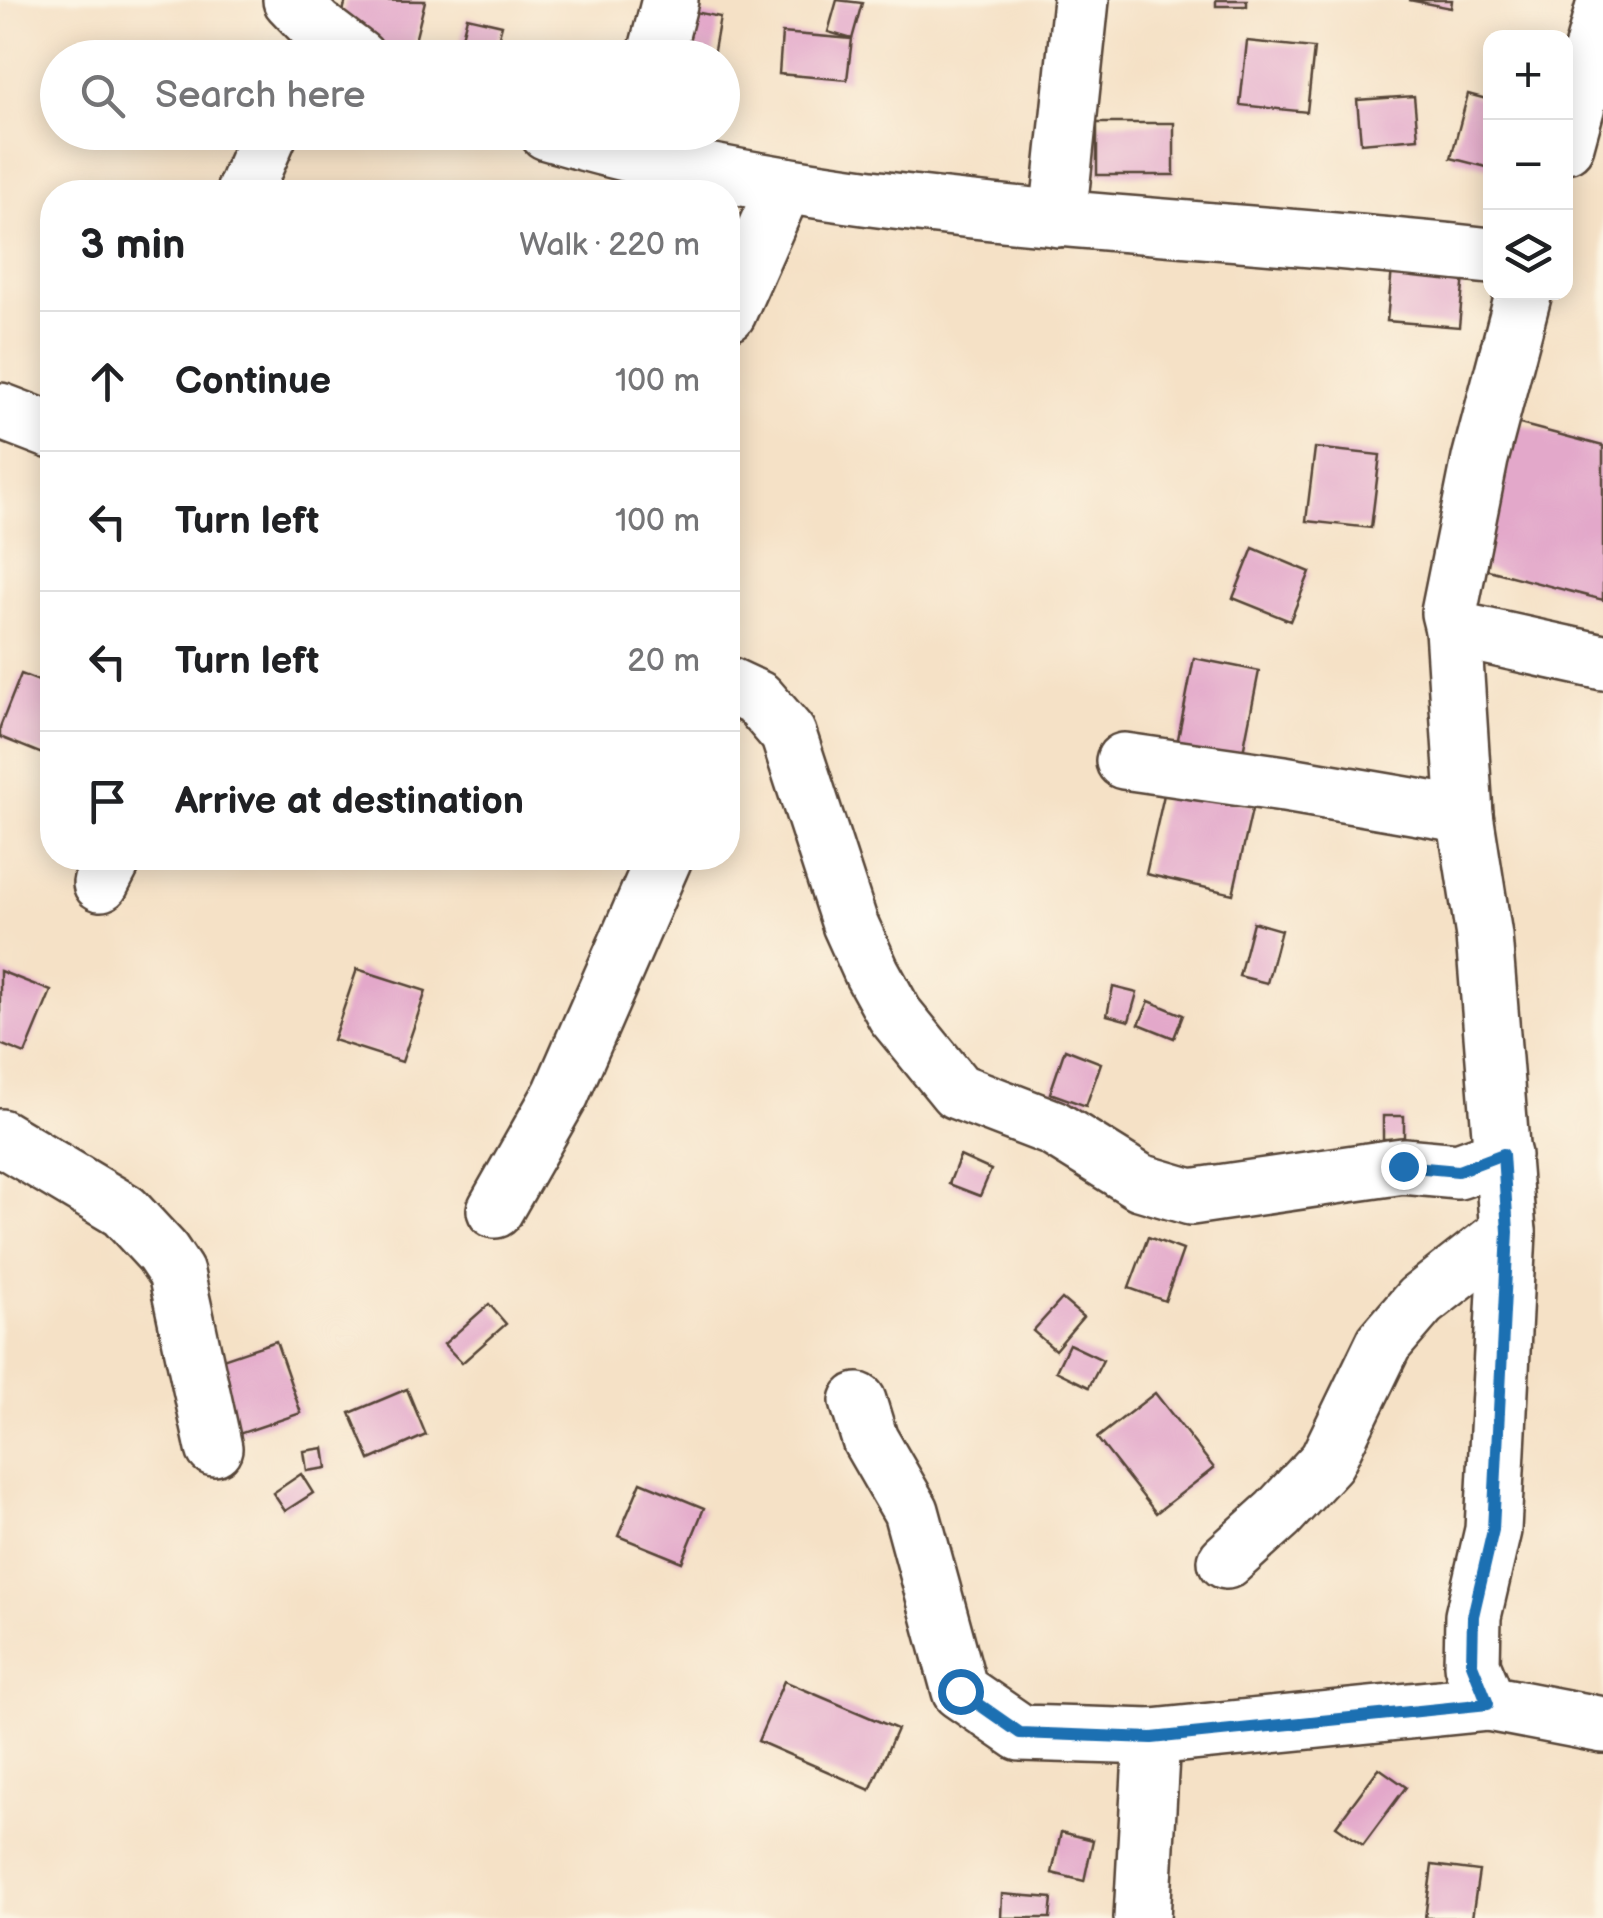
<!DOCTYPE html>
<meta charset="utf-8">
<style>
body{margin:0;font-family:"Balsamiq Sans",sans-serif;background:#f6f6f6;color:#202124}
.controls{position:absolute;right:30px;top:30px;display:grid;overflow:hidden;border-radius:20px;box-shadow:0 5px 25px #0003}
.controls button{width:90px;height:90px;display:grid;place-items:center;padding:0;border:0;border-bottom:2px solid #e0e0e0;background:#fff;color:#202124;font:50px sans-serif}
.stop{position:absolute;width:30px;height:30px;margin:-22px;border:8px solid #1f6fb2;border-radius:50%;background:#fff}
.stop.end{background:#1f6fb2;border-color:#fff;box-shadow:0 2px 10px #0008}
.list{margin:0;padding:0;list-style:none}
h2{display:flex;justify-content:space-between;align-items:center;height:130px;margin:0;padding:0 40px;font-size:42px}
h2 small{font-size:32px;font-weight:400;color:#757577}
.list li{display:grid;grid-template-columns:65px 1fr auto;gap:30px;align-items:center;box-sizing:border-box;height:140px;padding:0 40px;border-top:2px solid #e0e0e0}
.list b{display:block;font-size:38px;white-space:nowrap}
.list em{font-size:32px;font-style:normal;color:#757577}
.icon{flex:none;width:55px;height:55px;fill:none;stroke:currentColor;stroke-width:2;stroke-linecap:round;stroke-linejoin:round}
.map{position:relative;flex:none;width:1603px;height:1918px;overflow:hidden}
.search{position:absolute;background:#fff;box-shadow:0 5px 25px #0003;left:40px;top:40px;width:700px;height:110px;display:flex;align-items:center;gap:25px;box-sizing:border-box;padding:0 35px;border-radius:55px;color:#757577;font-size:38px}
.panel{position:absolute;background:#fff;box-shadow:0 5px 25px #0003;left:40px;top:180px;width:700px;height:690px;border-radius:40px}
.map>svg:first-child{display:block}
.building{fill:#e3a8ca}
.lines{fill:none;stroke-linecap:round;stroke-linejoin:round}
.minor-casing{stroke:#574537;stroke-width:60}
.minor{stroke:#fff;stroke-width:55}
.route{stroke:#1f6fb2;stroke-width:12}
</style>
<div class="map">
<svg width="1603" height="1918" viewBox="0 0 1603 1918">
<rect width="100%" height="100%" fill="#fcf5e5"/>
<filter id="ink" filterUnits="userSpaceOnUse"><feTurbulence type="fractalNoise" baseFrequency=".01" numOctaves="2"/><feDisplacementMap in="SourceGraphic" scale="20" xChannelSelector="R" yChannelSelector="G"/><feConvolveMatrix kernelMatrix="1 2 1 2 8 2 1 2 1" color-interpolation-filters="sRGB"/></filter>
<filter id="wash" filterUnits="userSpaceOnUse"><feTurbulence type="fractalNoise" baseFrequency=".0048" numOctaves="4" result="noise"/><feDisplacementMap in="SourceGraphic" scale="40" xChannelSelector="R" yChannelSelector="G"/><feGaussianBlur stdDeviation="2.25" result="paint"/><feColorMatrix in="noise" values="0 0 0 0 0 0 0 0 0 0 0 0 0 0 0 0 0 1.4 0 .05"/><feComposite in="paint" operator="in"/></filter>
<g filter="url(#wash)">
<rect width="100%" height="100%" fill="#f5e1c6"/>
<g id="blocks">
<g class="building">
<polygon points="346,0 425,1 412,53 337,35"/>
<polygon points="837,0 862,3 852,39 828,32"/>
<rect x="1216" y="0" width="31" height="6"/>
<polygon points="1409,0 1452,0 1451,8"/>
<polygon points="680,9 720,17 713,56 672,48"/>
<polygon points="467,17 502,25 493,58 457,56"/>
<polygon points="782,33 852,39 847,80 779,74"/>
<polygon points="1247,41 1314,48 1307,112 1240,105"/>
<polygon points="1468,94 1490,100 1490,168 1451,158"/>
<polygon points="1414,96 1418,138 1361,143 1357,100"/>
<rect x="1097" y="123" width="77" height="52"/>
<polygon points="1393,258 1465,265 1459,327 1387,321"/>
<polygon points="1516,423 1603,446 1603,600 1477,567"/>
<polygon points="1315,448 1380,455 1371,528 1306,521"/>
<polygon points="1253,548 1310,572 1290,621 1233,598"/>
<polygon points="1194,658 1259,671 1239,772 1174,759"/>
<polygon points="21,674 52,686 52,758 0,737 0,727"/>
<polygon points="1166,786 1253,805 1233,894 1146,874"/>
<polygon points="1253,922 1281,930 1267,983 1239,976"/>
<polygon points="357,969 426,991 402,1062 333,1040"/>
<polygon points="0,971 51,991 25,1054 0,1044"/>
<polygon points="1113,987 1137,993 1129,1021 1107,1015"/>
<polygon points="1149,1001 1183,1015 1174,1038 1139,1024"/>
<polygon points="1065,1049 1101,1063 1086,1106 1050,1093"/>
<rect x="1383" y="1116" width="21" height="23"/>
<polygon points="960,1156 991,1170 980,1196 949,1184"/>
<polygon points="1148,1237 1183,1250 1165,1301 1129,1288"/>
<polygon points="1062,1299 1083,1317 1055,1350 1033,1331"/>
<polygon points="489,1304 506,1324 462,1363 444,1344"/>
<polygon points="276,1341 301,1413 227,1438 202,1366"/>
<polygon points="1069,1344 1103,1360 1089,1387 1056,1371"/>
<polygon points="407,1389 426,1435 370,1460 350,1413"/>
<polygon points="1155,1393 1214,1468 1156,1513 1097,1438"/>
<polygon points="324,1448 327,1468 307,1471 304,1451"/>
<polygon points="301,1474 313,1493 285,1511 273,1493"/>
<polygon points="641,1482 704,1508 682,1562 618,1536"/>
<polygon points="784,1681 897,1729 870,1790 758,1741"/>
<polygon points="1379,1768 1406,1787 1363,1845 1336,1826"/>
<polygon points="1061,1832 1093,1840 1084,1881 1052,1873"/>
<polygon points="1432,1865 1479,1871 1472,1918 1425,1918"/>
<polygon points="1002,1894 1052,1898 1050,1918 1001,1918"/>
</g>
</g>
</g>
<g filter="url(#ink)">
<use href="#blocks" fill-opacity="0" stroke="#574537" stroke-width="2.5"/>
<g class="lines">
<g class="minor-casing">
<g id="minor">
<polyline points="291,0 316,26 358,58"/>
<polyline points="655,58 670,0"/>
<path d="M547,132C853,222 1176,220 1490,256"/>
<polyline points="1566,145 1603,10"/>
<polyline points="244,192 270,132"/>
<polyline points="1058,219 1081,0"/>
<polyline points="1524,292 1480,459 1449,613 1453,629 1603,662"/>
<polyline points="728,313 785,185"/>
<polyline points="0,411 52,431"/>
<polyline points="1453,629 1465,815 1484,936 1508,1232 1493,1530 1473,1616 1472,1665 1488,1703 1603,1725"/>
<polyline points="728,685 758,699 788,734 850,924 872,973 895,1015 957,1091 1053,1128 1140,1182 1191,1197 1403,1166 1458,1171 1503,1155"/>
<polyline points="1124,761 1284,784 1465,815"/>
<polyline points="101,883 114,858"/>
<polyline points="0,1137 124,1211 162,1252 176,1273 214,1448"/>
<polyline points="495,1210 561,1094 664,858"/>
<polyline points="858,1401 870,1440 911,1511 960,1691 1021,1733 1152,1737 1488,1703"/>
<polyline points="1226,1561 1278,1514 1327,1461 1384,1343 1420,1301 1508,1232"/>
<polyline points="1142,1918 1152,1737"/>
</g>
</g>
<use href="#minor" class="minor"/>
</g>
</g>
<g class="lines" filter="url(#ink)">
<polyline class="route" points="960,1691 1020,1733 1152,1738 1488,1704 1472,1664 1473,1616 1493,1530 1508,1232 1503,1154 1458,1171 1403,1166"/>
</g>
</svg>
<div class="controls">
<button>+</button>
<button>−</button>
<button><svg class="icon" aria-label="layers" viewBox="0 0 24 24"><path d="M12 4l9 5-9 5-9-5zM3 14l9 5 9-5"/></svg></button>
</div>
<div class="stop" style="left:960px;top:1691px"></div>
<div class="stop end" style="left:1403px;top:1166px"></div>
<div class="search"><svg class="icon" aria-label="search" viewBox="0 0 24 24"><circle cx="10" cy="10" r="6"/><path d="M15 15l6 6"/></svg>Search here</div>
<section class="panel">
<h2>3 min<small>Walk · 220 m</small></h2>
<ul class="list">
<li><svg class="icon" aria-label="ahead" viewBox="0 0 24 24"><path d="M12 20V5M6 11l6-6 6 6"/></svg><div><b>Continue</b></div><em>100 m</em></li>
<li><svg class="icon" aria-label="left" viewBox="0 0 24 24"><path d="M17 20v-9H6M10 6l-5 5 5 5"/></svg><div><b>Turn left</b></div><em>100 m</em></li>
<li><svg class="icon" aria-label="left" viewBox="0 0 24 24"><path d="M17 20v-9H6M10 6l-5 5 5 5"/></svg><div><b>Turn left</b></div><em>20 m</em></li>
<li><svg class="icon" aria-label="arrive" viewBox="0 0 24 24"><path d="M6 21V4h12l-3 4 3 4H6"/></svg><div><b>Arrive at destination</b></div></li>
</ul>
</section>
</div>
